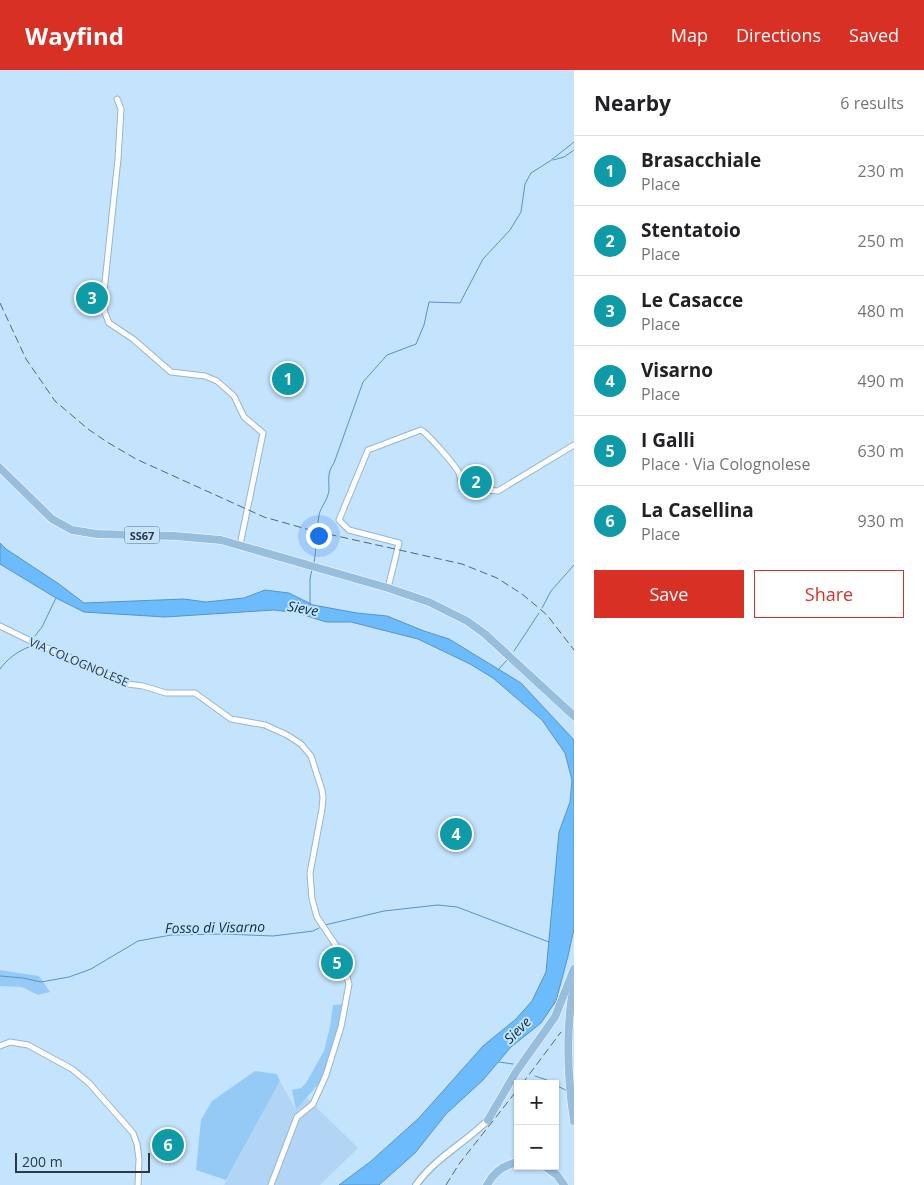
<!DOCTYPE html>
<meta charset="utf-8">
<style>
body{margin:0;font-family:"Open Sans",sans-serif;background:#f6f6f6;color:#202124}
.controls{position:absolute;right:15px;bottom:15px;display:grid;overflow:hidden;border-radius:0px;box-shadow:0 1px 4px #0004}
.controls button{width:45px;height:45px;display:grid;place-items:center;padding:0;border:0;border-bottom:1px solid #e0e0e0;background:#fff;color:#202124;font:25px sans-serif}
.scale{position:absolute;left:15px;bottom:12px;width:135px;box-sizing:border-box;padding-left:5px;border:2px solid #2c3843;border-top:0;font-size:14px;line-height:18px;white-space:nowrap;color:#2c3843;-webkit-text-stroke:4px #c4e3fd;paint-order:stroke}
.you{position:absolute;left:318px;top:465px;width:18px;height:18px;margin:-12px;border:4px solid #fff;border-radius:50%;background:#1a73e8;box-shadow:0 0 0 8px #1a73e833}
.badge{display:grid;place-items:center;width:32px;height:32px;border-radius:50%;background:#d93025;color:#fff;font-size:16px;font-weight:700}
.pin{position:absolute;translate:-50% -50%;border:2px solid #fff;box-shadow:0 1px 5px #0006}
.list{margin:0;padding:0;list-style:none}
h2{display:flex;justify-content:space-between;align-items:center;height:65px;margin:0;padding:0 20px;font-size:21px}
h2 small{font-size:16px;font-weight:400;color:#757577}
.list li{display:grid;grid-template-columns:32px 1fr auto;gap:15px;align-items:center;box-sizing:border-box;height:70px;padding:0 20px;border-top:1px solid #e0e0e0}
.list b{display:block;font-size:19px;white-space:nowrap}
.list p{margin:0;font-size:16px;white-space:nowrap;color:#757577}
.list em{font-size:16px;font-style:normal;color:#757577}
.actions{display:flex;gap:10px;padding:15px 20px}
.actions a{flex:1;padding:11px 0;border:1px solid #d93025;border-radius:0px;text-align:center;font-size:18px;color:#d93025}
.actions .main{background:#d93025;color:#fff}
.map{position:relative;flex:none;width:574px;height:1115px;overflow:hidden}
header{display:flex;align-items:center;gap:30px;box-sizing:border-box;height:70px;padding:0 25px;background:#d93025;color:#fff}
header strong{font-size:24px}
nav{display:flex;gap:28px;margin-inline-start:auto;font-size:18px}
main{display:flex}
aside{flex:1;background:#fff}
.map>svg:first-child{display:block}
.built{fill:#b2d5f5}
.green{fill:#96caf6}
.water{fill:#6cbbfc;stroke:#5994c4}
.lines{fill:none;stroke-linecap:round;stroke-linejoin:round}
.stream{stroke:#5994c4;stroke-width:1}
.minor-casing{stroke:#98b5cf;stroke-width:7}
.tertiary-casing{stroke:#98b5cf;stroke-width:8}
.primary-casing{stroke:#fff;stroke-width:9}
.minor{stroke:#fff;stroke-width:5}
.tertiary{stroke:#fff;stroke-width:5.5}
.primary{stroke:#98bedd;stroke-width:8}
.rail{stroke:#566776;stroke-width:1;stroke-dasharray:8 4;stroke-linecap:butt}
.primary-bridge-casing{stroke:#fff;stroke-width:9;stroke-linecap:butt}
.primary-bridge{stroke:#98bedd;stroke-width:8}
.labels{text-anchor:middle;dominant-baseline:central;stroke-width:4;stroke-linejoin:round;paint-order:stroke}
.shield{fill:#c4e3fd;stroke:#5a6b7b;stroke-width:1}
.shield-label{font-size:11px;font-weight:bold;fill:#2c3843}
.street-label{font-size:12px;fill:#2c3843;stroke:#c4e3fd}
.water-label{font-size:14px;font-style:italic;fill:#0a2c45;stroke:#c4e3fd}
</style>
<header>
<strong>Wayfind</strong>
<nav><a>Map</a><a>Directions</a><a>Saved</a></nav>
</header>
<main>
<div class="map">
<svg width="574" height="1115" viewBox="0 0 574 1115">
<rect width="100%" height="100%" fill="#c4e3fd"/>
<polygon class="built" points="280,1011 296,1040 307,1028 358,1078 320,1115 224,1115"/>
<g class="green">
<polygon points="0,900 39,906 50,922 38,925 22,917 0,916"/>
<polygon points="345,934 326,1005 296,1040 292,1020 301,1018 306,1013 324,981 330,957 333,935"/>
<polygon points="255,1001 277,1004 280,1011 226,1110 196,1100 201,1050 212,1031"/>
</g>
<polygon class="water" points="0,473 6,479 59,514 84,533 184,529 206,532 244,528 265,520 289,523 313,535 357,543 387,546 424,561 449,569 521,613 574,670 574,859 568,886 556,931 541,953 511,977 483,1010 446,1044 415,1083 379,1115 339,1115 370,1092 419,1048 483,976 516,949 532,931 546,902 559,762 570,732 572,710 565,683 542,650 493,608 470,594 418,569 351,552 326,552 298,543 274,540 165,547 84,542 56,528 0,494"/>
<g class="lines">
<g class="stream">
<polyline points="553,90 564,87 574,80"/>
<path d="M314,493C317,477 316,461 319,445C321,436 328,430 329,420C329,409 327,403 334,393L363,312L387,285L416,274L424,255L429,232L460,233L483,189L510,160L521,142L525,114L531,103L550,91L574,72"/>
<polyline points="310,535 310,509 312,499"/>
<polyline points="542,538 551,521 574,495"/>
<polyline points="35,566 42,557 56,528"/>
<polyline points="514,581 539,543"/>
<path d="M0,599C7,589 18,581 29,577"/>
<polyline points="498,600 507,590"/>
<polyline points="325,855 384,841 438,835 457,837 549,872"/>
<polyline points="0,906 23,908 41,912 69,907 91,899 138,871 171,865 224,864 273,866 313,861 319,858"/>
<polyline points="499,992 513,994"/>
<polyline points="535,1006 547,1010"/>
<polyline points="555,1015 568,1021"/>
</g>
<g class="minor-casing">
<g id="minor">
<polyline points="117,29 121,39 118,89 103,231 105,243 109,253 133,269 171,302 205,306 217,311 234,326 244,347 263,363 240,475"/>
<path d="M388,518L399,473L349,460L339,450L368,380L421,360C427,363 456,396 459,403C461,408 460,413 464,418L498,421L574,375"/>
<polyline points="0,556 39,575 63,584 128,614 143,616 166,623 195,623 231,649 265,655 287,665 301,674 311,686 322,720 323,727 322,739 310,803 312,829 317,847 339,880 349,914 341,957 326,1005 313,1034 297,1047 271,1115"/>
<polyline points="0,976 10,972 28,975 72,999 89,1013 133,1063 137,1074 139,1089 138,1115"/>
</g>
</g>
<g class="tertiary-casing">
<path id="tertiary" d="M416,1115C435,1088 465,1073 488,1050"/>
</g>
<g class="primary-casing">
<g id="primary">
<polyline points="0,398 52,449 72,460 97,464 175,466 221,470 388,518 429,532 467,551 485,564 574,646"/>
<polyline points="571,933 574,915"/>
<polyline points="488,1050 516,1002 555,947 574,899"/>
<polyline points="544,1096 557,1105 564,1115"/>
<path d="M487,1115C493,1103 504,1095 518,1092"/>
</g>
</g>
<use href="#minor" class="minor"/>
<use href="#tertiary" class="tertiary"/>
<use href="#primary" class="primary"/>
<g class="rail">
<polyline points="0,233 26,289 55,331 88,359 107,372 136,389 264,447 310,460 462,494 497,508 522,524 547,545 574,580"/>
<polyline points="573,942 574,941"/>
<polyline points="522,1014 561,962"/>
<polyline points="446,1115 459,1094 518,1019"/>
</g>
<g class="primary-bridge-casing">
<path id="primary-bridge" d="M571,933C566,973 568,1011 574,1051"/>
</g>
<use href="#primary-bridge" class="primary-bridge"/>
</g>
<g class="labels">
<rect class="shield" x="124.5" y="456.5" width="35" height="17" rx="4"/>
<g class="shield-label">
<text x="142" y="465">SS67</text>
</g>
<g class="street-label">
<text transform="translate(79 592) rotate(23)">VIA COLOGNOLESE</text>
</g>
<g class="water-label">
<text transform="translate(303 538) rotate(10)">Sieve</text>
<text transform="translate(215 857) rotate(-1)">Fosso di Visarno</text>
<text transform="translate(517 960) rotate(-45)">Sieve</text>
</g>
</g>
</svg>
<div class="controls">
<button>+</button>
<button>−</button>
</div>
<div class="scale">200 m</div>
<div class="you"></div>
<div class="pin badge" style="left:288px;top:309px;background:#0f9aa8">1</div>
<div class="pin badge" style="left:476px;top:412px;background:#0f9aa8">2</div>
<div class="pin badge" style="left:92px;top:228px;background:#0f9aa8">3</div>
<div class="pin badge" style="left:456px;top:764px;background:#0f9aa8">4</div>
<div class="pin badge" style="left:337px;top:893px;background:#0f9aa8">5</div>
<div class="pin badge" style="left:168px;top:1075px;background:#0f9aa8">6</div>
</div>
<aside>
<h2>Nearby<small>6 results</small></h2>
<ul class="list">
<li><span class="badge" style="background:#0f9aa8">1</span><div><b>Brasacchiale</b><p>Place</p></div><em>230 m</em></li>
<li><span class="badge" style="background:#0f9aa8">2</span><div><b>Stentatoio</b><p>Place</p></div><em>250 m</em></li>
<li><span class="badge" style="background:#0f9aa8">3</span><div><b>Le Casacce</b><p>Place</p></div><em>480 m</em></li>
<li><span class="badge" style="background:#0f9aa8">4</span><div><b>Visarno</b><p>Place</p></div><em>490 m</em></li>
<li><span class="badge" style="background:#0f9aa8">5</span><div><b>I Galli</b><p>Place · Via Colognolese</p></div><em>630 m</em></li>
<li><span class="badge" style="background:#0f9aa8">6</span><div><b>La Casellina</b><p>Place</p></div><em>930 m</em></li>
</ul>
<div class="actions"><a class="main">Save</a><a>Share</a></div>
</aside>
</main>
